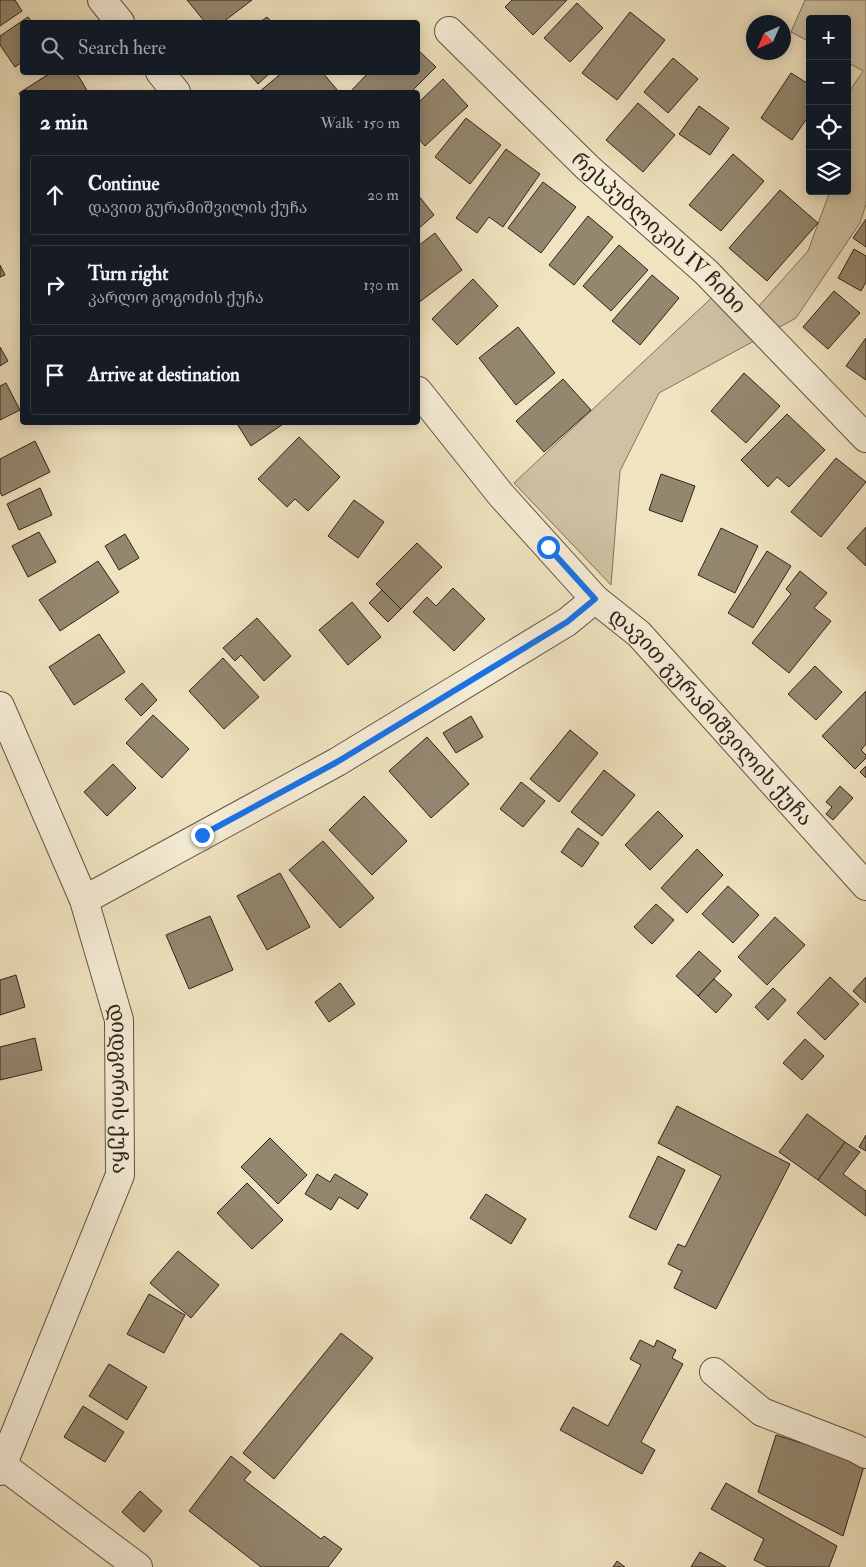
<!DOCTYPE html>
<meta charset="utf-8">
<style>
body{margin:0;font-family:"IM FELL Double Pica","Noto Serif Georgian",serif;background:#242831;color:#f1f3f6}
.controls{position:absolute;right:15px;top:15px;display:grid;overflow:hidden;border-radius:5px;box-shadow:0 2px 12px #0003}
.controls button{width:45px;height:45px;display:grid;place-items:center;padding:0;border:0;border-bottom:1px solid #363941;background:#171b24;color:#f1f3f6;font:25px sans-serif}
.compass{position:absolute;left:746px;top:15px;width:45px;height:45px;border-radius:50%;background:#171b24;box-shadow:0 2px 12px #0003;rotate:225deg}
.stop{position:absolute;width:15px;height:15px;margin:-11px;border:4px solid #1a73e8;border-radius:50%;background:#fff}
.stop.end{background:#1a73e8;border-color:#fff;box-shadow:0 1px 5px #0008}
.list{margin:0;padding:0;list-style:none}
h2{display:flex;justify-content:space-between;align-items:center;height:65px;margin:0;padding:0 20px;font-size:21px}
h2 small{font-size:16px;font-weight:400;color:#9ea1a6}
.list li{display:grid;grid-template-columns:32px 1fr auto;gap:15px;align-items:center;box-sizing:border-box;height:80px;margin:0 10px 10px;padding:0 10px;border:1px solid #363941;border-radius:5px}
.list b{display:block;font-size:19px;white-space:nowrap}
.list p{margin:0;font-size:16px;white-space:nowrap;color:#9ea1a6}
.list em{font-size:16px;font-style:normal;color:#9ea1a6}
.icon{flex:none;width:28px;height:28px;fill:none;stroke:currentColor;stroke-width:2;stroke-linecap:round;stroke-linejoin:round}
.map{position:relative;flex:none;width:866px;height:1567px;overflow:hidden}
.search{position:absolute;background:#171b24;box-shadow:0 2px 12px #0003;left:20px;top:20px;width:400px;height:55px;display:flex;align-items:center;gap:12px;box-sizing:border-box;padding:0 18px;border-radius:5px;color:#9ea1a6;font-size:19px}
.panel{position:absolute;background:#171b24;box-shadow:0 2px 12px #0003;left:20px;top:90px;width:400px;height:335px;border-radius:5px}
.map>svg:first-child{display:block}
.green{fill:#cfc2a4;stroke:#80725f}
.building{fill:#948770;stroke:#30231a}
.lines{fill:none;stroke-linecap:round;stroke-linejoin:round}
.minor-casing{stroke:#605344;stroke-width:30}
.minor{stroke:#f5edd6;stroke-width:28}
.route{stroke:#1a73e8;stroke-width:6}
.labels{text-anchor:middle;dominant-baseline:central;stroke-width:4;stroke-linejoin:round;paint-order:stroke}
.street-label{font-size:21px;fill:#30231a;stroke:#f5edd6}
</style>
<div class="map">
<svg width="866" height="1567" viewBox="0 0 866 1567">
<rect width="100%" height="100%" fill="#f0e3c0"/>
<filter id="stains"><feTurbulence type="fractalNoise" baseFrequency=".004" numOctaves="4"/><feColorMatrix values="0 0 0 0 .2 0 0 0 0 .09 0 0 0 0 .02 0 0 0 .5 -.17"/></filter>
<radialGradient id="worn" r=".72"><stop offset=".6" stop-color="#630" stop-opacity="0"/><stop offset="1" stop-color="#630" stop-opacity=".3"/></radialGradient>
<polygon class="green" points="805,0 866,0 866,204 860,223 796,318 659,393 620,471 611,585 514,483 721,289 749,317 808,251 830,191 847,191 847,95 863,71 847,62 847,19 810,19 810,42 791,32"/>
<g class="building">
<polygon points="0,0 15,0 22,11 0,26"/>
<polygon points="187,0 252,0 223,22 205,22"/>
<polygon points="512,0 567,0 533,35 505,7"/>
<polygon points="577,3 603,28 570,62 544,38"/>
<polygon points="630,12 665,40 617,100 582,73"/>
<polygon points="28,17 32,22 22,22 22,62 15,67 0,45 0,36"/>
<polygon points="267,17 272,22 260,22"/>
<polygon points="418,50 436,67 411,92 386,92 384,91 383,92 350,92 369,72 418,72"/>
<polygon points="673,58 698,79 668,113 644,92"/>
<polygon points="52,72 76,72 88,92 22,92 22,99 19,93"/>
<polygon points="248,72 271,72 258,84"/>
<polygon points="283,72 322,72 339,92 259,92"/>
<polygon points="791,73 810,85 810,114 792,140 761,118"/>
<polygon points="443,79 468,106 425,146 418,138 418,103"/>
<polygon points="638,103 675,135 643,172 606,140"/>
<polygon points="699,106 729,128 710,155 679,134"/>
<polygon points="466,118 501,145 470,184 435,157"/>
<polygon points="506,149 540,174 503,227 489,217 477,233 456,218"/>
<polygon points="733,154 764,181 721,231 689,205"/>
<polygon points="543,182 576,207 541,253 508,228"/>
<polygon points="780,190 818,223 767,281 729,248"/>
<polygon points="418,195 434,215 418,229"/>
<polygon points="588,216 613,237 574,285 549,265"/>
<polygon points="866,219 866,247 853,238"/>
<polygon points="435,233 462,270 418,303 418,246"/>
<polygon points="619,245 648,270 611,311 583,286"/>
<polygon points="854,249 866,256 866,282 861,291 838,278"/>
<polygon points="0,265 5,275 0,277"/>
<polygon points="652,275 679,298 640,345 612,321"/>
<polygon points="473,279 498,306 457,345 432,319"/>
<polygon points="834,291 860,313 828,349 803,327"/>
<polygon points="518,327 555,373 516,405 479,358"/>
<polygon points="866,338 866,380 846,366"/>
<polygon points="0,347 8,361 0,366"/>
<polygon points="744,373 780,406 746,443 711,411"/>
<polygon points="563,379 591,410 544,452 516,421"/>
<polygon points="6,383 20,410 0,420 0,386"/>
<polygon points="787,414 825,450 789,487 777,477 768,487 741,460"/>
<polygon points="236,422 286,422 251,446"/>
<polygon points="299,437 340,477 308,511 295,499 287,507 258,479"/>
<polygon points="35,441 50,472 2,496 0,492 0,459"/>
<polygon points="836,458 866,482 821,537 791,512"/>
<polygon points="661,474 695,486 682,522 649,510"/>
<polygon points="40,488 52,515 19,530 7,504"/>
<polygon points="354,500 384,522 358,558 328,536"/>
<polygon points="866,527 866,566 847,548"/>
<polygon points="721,528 758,546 735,593 698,575"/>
<polygon points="39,532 56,562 28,577 12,546"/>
<polygon points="125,534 139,558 119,570 105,546"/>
<polygon points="417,543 442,567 401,609 376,584"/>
<polygon points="767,551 791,566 753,628 728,613"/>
<polygon points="98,561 119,592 60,631 39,600"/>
<polygon points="800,571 827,593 814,608 831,621 789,673 752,643 791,594 786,589"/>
<polygon points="453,588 485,619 454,651 413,612 427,597 436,606"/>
<polygon points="382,590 401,609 388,622 369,603"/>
<polygon points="352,602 381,637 348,665 319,630"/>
<polygon points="257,618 291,656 264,681 241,655 235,661 223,648"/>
<polygon points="99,634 125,672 74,705 49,667"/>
<polygon points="223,658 259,697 224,729 189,691"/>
<polygon points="815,666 842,692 816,720 788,694"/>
<polygon points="142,683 157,700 141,716 125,699"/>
<polygon points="866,691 866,744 861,750 866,755 866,758 855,769 822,736"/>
<polygon points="153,715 189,749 162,778 126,743"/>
<polygon points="471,716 483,737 456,753 443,733"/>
<polygon points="570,730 598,753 559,802 530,779"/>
<polygon points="427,737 469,784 431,818 389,771"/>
<polygon points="113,764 136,788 107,816 84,792"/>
<polygon points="866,766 866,778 860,772"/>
<polygon points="604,770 635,795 602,836 571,812"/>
<polygon points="521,782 545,801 523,827 500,809"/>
<polygon points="840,786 853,798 833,820 826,814 832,807 826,802"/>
<polygon points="364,796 407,841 372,875 329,830"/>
<polygon points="658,811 683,836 650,870 625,845"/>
<polygon points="578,828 599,843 582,867 561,852"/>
<polygon points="323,841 374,898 340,928 289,870"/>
<polygon points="697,849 723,875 687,913 661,888"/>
<polygon points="280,873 310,927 267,950 237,896"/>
<polygon points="728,886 759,915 733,943 702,914"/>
<polygon points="656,904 674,920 652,944 634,927"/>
<polygon points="210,916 233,970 189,989 166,935"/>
<polygon points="775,917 805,945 767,985 738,957"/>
<polygon points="699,951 721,971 698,996 676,976"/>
<polygon points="16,975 25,1007 0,1015 0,980"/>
<polygon points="830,977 859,1004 825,1040 797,1013"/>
<polygon points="866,977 866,1003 853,991"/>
<polygon points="714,979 732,995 716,1013 698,996"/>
<polygon points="340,983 355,1004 329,1022 315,1002"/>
<polygon points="773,988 786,1000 768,1020 755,1007"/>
<polygon points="35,1038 42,1070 0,1080 0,1047"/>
<polygon points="805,1039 824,1056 802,1080 783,1063"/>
<polygon points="677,1106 790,1164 716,1309 674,1288 682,1271 668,1264 678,1244 685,1247 721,1176 658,1143"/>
<polygon points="807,1114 845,1142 818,1180 779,1152"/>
<polygon points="866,1135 866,1151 859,1147"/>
<polygon points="270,1138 307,1175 278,1204 241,1167"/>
<polygon points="845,1142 860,1152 843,1174 866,1191 866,1216 818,1180"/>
<polygon points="658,1156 685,1170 656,1230 629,1217"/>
<polygon points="317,1174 330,1182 335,1174 368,1194 358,1209 339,1197 331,1210 305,1194"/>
<polygon points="247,1183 283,1220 252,1249 217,1213"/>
<polygon points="486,1194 526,1219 511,1244 470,1218"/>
<polygon points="178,1251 219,1285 191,1318 150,1283"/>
<polygon points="149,1294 185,1315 164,1353 127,1334"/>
<polygon points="341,1333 373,1358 274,1479 243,1453"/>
<polygon points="640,1340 654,1347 657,1340 676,1350 672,1358 683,1364 641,1442 655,1450 642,1474 560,1430 573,1407 608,1426 641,1365 630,1359"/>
<polygon points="109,1364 147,1387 127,1420 89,1396"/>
<polygon points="83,1406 124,1432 105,1462 64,1437"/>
<polygon points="776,1435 865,1463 843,1536 758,1492"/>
<polygon points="231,1456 251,1472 244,1480 321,1539 324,1536 342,1549 328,1567 261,1567 189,1511"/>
<polygon points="726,1483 837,1546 829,1567 768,1567 754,1560 764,1539 711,1509"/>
<polygon points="140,1491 162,1511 144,1532 122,1512"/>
<polygon points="700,1552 726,1567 691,1567"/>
<polygon points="617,1561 625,1567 613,1567"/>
</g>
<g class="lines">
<g class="minor-casing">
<g id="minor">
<polyline points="102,0 120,22"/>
<path id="s1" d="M449,31L588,168L706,272L866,438"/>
<polyline points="160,72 176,92"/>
<path id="s2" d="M418,391L501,495L595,599L639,634L866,886"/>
<path id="s3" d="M0,706L84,900L119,1020L120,1175L0,1471"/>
<polyline points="84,900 337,762 567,622 595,599"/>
<polyline points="714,1372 762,1412 855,1448 866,1454"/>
<polyline points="2,1465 138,1567"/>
</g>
</g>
<use href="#minor" class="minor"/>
</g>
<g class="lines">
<polyline class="route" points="202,835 337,762 567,622 595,599 548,547"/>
</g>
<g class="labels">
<g class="street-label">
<text stroke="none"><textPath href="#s1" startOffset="291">რესპუბლიკის IV ჩიხი</textPath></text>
<text stroke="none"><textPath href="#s2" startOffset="439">დავით გურამიშვილის ქუჩა</textPath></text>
<text stroke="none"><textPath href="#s3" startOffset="405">დიდგორის ქუჩა</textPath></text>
</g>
</g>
<rect width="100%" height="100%" filter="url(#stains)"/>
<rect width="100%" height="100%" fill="url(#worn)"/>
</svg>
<div class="controls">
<button>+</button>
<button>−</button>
<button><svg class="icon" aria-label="locate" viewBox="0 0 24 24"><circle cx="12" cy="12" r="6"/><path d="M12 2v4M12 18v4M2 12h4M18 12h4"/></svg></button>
<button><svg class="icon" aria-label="layers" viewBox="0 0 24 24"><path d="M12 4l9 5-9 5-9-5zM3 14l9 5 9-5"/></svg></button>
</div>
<svg class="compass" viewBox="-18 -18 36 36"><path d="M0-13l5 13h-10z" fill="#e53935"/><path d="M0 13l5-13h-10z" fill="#9ea1a6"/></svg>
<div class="stop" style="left:548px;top:547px"></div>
<div class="stop end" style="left:202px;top:835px"></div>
<div class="search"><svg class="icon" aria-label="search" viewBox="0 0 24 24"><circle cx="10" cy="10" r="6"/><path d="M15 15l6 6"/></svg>Search here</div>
<section class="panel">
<h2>2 min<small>Walk · 150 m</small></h2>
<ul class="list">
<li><svg class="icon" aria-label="ahead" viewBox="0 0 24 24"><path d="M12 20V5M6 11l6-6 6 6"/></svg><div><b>Continue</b><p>დავით გურამიშვილის ქუჩა</p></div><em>20 m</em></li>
<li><svg class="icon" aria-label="right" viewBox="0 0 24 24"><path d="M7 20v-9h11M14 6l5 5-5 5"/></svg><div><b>Turn right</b><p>კარლო გოგოძის ქუჩა</p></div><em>130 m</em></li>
<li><svg class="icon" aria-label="arrive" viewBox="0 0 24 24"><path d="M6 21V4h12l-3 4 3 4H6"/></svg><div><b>Arrive at destination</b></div></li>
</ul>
</section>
</div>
